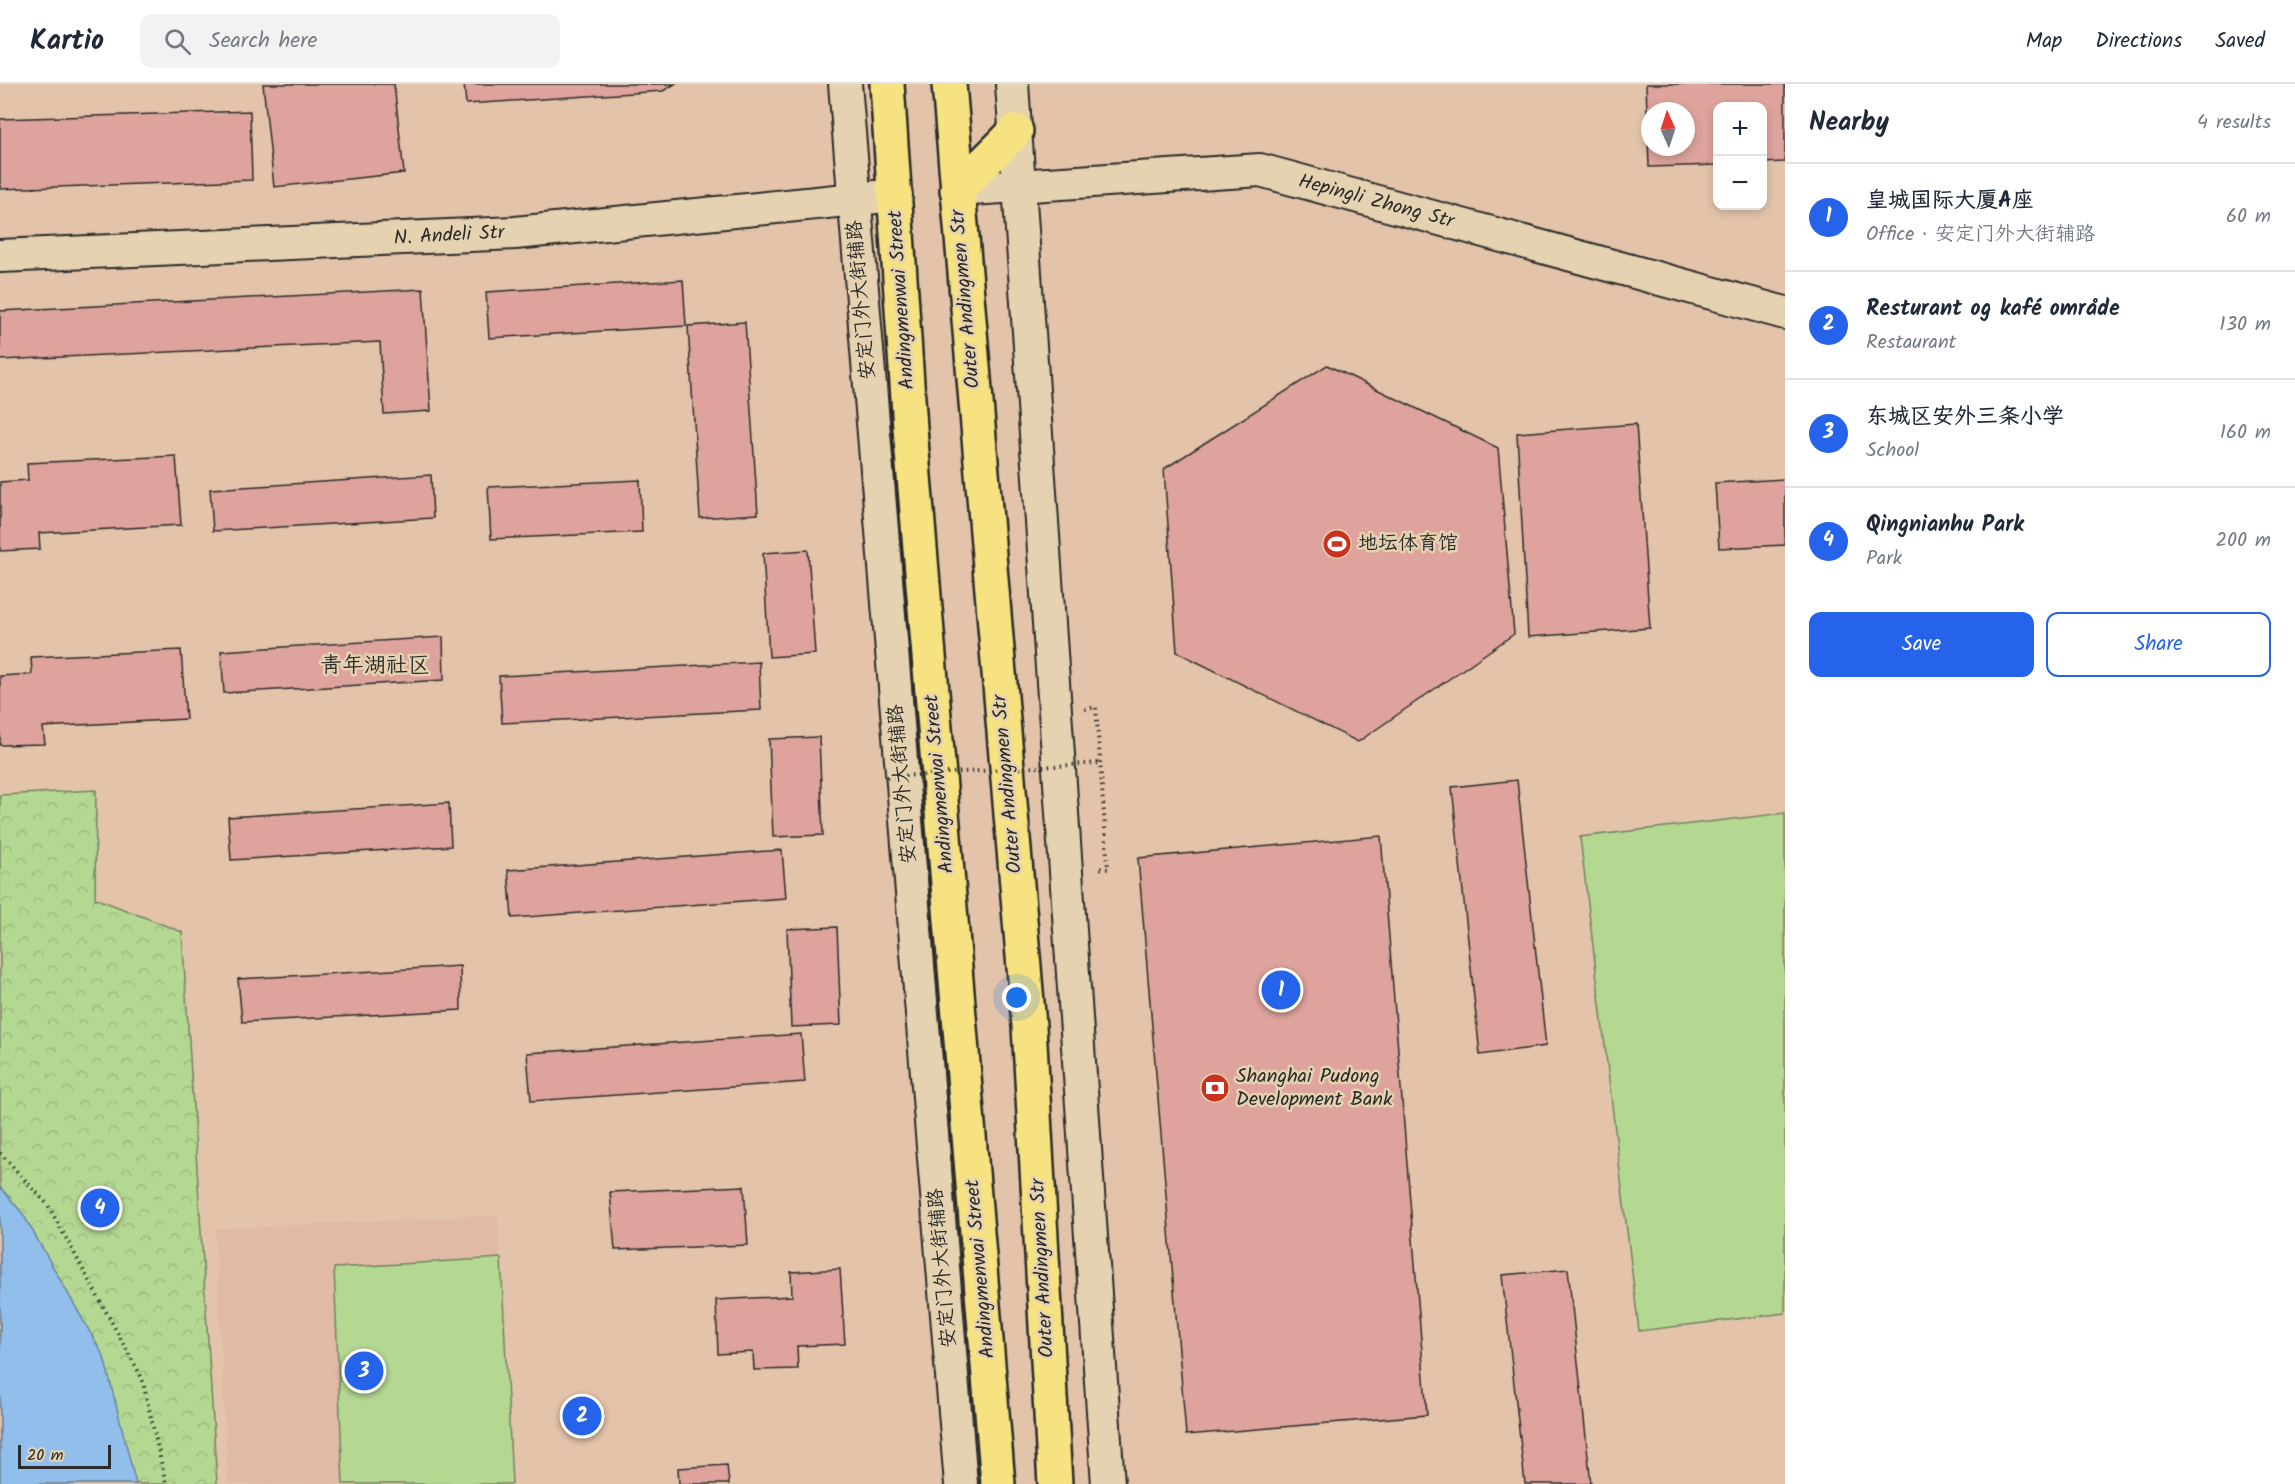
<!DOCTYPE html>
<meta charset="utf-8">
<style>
body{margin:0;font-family:Kalam,"LXGW WenKai TC",sans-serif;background:#f2f2f3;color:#1f2937}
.controls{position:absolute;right:18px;top:18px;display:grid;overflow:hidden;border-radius:12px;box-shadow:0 3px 9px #0003}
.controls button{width:54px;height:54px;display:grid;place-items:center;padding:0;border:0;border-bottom:2px solid #e0e1e3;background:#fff;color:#1f2937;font:30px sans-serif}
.compass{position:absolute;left:1641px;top:18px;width:54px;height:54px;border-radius:50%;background:#fff;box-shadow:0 3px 9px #0003;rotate:357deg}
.scale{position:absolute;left:18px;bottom:15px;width:93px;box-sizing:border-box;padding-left:6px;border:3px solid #2b2b2b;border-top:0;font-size:16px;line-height:21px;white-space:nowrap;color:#2b2b2b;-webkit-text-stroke:4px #e5d2b0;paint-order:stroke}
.you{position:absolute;left:1017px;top:914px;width:21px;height:21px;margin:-15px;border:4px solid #fff;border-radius:50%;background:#1a73e8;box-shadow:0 0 0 9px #1a73e833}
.badge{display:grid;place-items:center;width:39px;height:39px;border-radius:50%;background:#2563eb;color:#fff;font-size:20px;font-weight:700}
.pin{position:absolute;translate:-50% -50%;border:3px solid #fff;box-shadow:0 2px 6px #0006}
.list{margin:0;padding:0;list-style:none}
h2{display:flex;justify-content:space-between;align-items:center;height:78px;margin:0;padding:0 24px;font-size:26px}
h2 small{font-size:20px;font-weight:400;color:#747a83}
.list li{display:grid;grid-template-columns:39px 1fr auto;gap:18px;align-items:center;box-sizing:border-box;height:108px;padding:0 24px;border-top:2px solid #e0e1e3}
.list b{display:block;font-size:22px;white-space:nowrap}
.list p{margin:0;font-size:20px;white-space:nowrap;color:#747a83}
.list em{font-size:20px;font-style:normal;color:#747a83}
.actions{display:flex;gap:12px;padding:18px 24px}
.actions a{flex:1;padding:14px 0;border:2px solid #2563eb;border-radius:12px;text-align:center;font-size:21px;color:#2563eb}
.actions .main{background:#2563eb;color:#fff}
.icon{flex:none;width:33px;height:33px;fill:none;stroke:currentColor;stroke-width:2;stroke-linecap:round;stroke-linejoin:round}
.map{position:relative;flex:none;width:1785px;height:1400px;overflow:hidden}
header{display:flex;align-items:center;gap:36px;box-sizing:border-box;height:84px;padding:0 30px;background:#fff;border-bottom:2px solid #e0e1e3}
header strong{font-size:28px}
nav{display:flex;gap:33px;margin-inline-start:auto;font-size:21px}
.search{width:420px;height:54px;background:#f2f2f3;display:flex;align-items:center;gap:15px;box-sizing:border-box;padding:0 21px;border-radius:12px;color:#747a83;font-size:22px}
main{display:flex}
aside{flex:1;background:#fff}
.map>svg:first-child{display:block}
.built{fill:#e1baa6}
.park{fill:url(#park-crowns);stroke:#70825e;stroke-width:1.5}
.garden{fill:#b4d892;stroke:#70825e;stroke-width:1.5}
.water{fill:#92beeb;stroke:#69839e;stroke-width:1.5}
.building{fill:#dda39c;stroke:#2b2b2b;stroke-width:1.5;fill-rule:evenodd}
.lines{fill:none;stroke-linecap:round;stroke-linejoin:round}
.minor-casing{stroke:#2b2b2b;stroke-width:36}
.major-casing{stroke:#2b2b2b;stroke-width:38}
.path{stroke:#2b2b2b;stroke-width:4;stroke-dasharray:1.5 4.5;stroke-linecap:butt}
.minor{stroke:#e5d2b0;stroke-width:32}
.major{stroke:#f7e281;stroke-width:33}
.path-bridge{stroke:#2b2b2b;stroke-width:4;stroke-dasharray:1.5 4.5;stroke-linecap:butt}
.labels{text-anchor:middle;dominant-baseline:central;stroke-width:5;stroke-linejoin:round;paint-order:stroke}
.street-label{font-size:20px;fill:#2b2b2b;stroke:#e5d2b0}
.poi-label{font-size:20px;fill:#2b2b2b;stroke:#e5d2b0;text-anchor:start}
.quarter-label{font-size:22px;fill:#2b2b2b;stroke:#e5d2b0}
</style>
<header>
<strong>Kartio</strong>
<div class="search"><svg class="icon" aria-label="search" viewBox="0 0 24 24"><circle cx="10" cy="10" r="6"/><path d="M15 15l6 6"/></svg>Search here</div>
<nav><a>Map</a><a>Directions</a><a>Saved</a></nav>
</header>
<main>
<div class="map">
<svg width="1785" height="1400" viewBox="0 0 1785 1400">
<defs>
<pattern id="park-crowns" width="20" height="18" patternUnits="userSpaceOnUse" patternTransform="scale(1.5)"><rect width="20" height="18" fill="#b4d892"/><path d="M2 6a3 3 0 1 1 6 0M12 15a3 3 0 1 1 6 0" fill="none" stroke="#9bba7e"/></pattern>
</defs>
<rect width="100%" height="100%" fill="#e3c4aa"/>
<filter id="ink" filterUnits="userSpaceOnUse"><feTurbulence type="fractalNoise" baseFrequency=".0167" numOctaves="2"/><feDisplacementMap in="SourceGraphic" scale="12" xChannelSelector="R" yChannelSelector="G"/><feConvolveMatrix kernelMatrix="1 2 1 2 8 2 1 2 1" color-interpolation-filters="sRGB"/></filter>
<g filter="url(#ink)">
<polygon class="built" points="498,1131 512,1400 228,1400 215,1145"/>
<polygon class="park" points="96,706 95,814 182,848 217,1400 0,1400 0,711"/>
<g class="garden">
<polygon points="1785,729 1785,1229 1639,1247 1580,753"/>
<polygon points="501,1174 512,1400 343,1400 334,1184"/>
</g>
<polygon class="water" points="0,1103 23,1130 104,1273 136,1400 0,1400"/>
<g class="building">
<polygon points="263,0 394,0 404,89 274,103"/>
<polygon points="464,0 675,0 663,7 466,20"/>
<path d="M1646,0H1785V78L1762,79V22H1718V81L1649,83ZM1650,27H1686V63H1650Z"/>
<polygon points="250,27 252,96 0,105 0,35"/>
<polygon points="683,196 686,242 489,254 486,208"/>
<polygon points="423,205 431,327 384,330 380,258 0,276 0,227"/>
<polygon points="745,238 758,430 700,434 688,242"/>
<polygon points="1327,281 1498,364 1514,550 1358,658 1177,568 1164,385"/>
<polygon points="1636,340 1650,544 1528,553 1517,349"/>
<polygon points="176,372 181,441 39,449 40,465 0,467 0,398 28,396 27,379"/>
<polygon points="431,391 433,434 213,447 210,405"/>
<polygon points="1785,395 1785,461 1719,464 1715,399"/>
<polygon points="640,396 642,448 491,455 488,403"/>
<polygon points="808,466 815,570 769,573 763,469"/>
<polygon points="443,553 444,596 224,609 221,567"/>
<polygon points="181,566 186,635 43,643 45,660 0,661 0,592 32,590 31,573"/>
<polygon points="759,578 761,626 502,639 499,592"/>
<polygon points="819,653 823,751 773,753 769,655"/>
<polygon points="1517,696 1546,962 1480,971 1452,703"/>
<polygon points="449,719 451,762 231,776 228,733"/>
<polygon points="1381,752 1427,1331 1186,1351 1138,774"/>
<polygon points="782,766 786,814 512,834 508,786"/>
<polygon points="837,843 841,941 791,943 787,845"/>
<polygon points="460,882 461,926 242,938 238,895"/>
<polygon points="801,950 805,998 531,1017 527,969"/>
<polygon points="744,1102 748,1161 615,1166 610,1108"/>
<polygon points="840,1185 845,1260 797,1262 798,1285 754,1286 753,1268 718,1270 716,1216 792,1212 791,1188"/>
<polygon points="1568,1185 1591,1400 1525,1400 1502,1191"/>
<polygon points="727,1381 729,1400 679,1400 678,1384"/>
</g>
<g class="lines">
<g class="minor-casing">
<g id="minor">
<polyline points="845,0 961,1400"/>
<polyline points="1012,0 1108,1400"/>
<polyline points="957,106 1260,86 1785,229"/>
<polyline points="0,172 515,149 896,111"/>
</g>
</g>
<g class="major-casing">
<g id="major">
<polyline points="887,0 910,344 998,1400"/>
<polyline points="949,0 1029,942 1055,1400"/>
<polyline points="957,106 1016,47"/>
</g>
</g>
<g class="path">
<polyline points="1085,625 1096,623 1108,785 1097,784"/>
<polyline points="0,1069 48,1121 142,1294 166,1400"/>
</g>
<use href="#minor" class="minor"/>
<use href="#major" class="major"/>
<polyline class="path-bridge" points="887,693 1101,679"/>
</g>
</g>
<defs>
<g id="stadium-disc" transform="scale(1.5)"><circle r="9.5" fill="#c8321e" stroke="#e5d2b0"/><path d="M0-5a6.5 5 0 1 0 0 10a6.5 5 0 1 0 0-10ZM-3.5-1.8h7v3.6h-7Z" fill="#fff"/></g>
<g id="bank-disc" transform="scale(1.5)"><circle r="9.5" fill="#c8321e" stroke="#e5d2b0"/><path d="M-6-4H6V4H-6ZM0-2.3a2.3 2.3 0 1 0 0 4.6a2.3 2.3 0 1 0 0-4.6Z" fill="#fff"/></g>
</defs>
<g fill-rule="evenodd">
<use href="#stadium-disc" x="1337" y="460"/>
<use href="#bank-disc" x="1215" y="1004"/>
</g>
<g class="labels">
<g class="street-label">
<text transform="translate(1376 118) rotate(15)">Hepingli Zhong Str</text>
<text transform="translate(449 152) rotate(-3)">N. Andeli Str</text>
<text transform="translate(966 215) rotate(-95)">Outer Andingmen Str</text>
<text transform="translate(862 216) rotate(-95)">安定门外大街辅路</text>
<text transform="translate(902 216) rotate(-94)">Andingmenwai Street</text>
<text transform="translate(903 700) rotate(-95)">安定门外大街辅路</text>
<text transform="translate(940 700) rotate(-95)">Andingmenwai Street</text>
<text transform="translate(1008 700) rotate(-95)">Outer Andingmen Str</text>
<text transform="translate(943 1184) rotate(-95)">安定门外大街辅路</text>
<text transform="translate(1043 1184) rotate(-93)">Outer Andingmen Str</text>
<text transform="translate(981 1185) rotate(-95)">Andingmenwai Street</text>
</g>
<g class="poi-label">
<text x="1358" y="460">地坛体育馆</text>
<text x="1236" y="993">Shanghai Pudong<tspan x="1236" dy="23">Development Bank</tspan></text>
</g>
<g class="quarter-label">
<text x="375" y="582">青年湖社区</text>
</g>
</g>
</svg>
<div class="controls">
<button>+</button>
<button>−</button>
</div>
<svg class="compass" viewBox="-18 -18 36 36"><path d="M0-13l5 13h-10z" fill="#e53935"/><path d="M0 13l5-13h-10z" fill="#747a83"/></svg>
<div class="scale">20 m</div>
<div class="you"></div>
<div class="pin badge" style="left:1281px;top:906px">1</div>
<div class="pin badge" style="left:582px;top:1332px">2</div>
<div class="pin badge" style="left:364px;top:1287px">3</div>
<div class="pin badge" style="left:100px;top:1124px">4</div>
</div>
<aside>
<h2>Nearby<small>4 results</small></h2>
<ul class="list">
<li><span class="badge">1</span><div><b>皇城国际大厦A座</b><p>Office · 安定门外大街辅路</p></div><em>60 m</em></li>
<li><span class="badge">2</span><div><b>Resturant og kafé område</b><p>Restaurant</p></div><em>130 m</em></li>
<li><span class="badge">3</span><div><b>东城区安外三条小学</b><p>School</p></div><em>160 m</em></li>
<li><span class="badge">4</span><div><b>Qingnianhu Park</b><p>Park</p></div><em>200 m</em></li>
</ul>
<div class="actions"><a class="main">Save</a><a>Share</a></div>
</aside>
</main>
